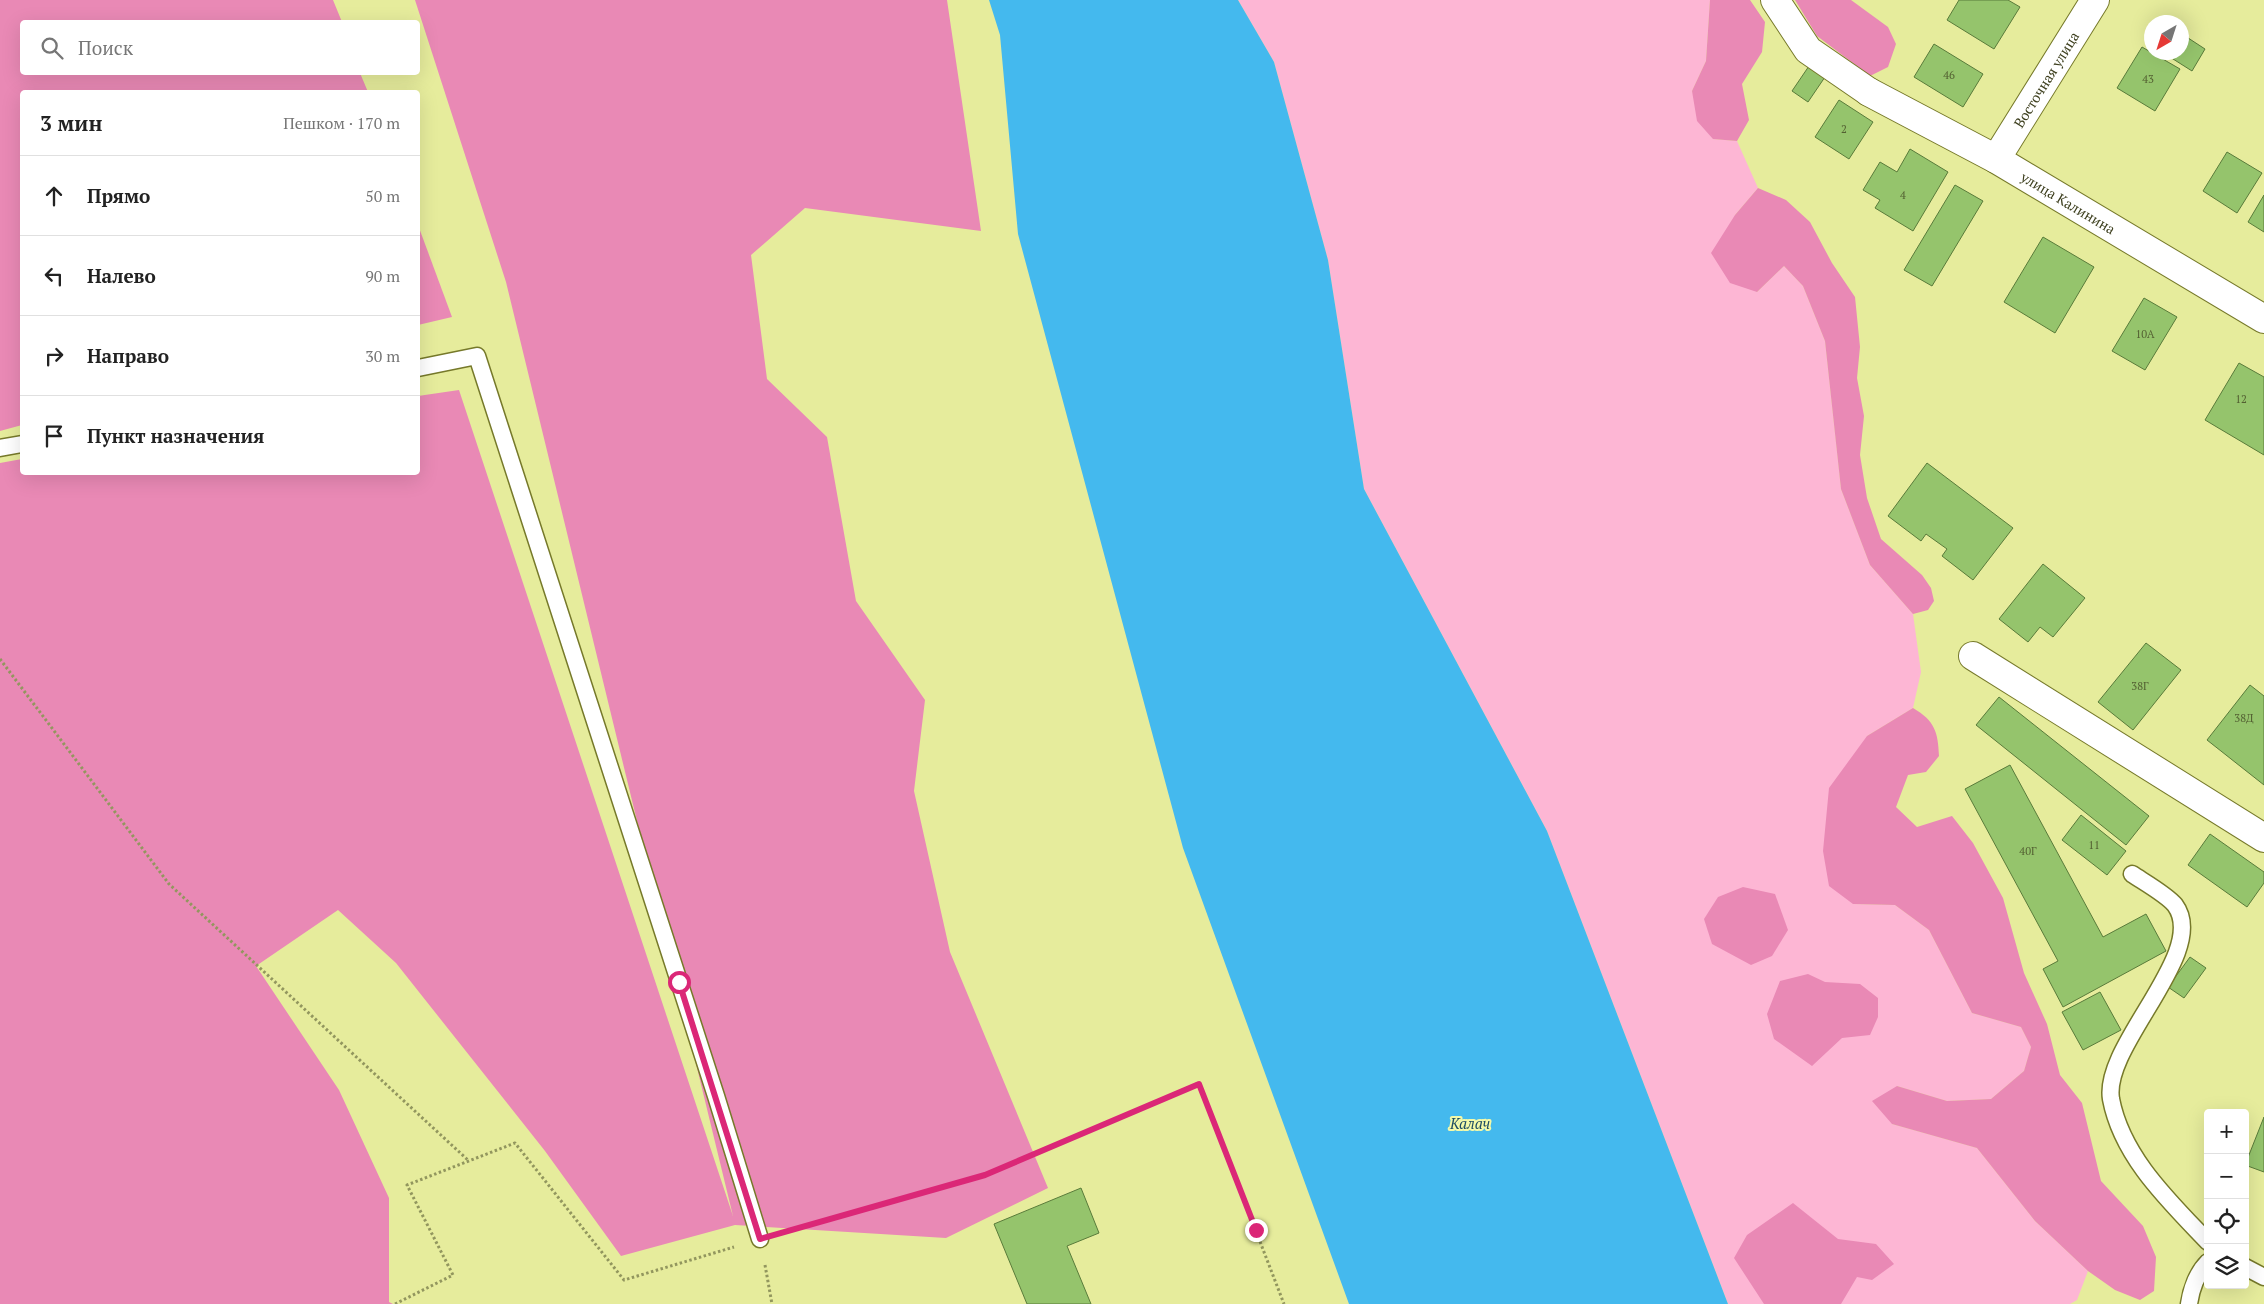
<!DOCTYPE html>
<html lang="ru">
<meta charset="utf-8">
<style>
body{margin:0;font-family:"PT Serif",serif;background:#f6f6f6;color:#222}
.controls{position:absolute;right:15px;bottom:15px;display:grid;overflow:hidden;border-radius:5px;box-shadow:0 5px 20px #0002}
.controls button{width:45px;height:45px;display:grid;place-items:center;padding:0;border:0;border-bottom:1px solid #e0e0e0;background:#fff;color:#222;font:25px sans-serif}
.compass{position:absolute;left:2144px;top:15px;width:45px;height:45px;border-radius:50%;background:#fff;box-shadow:0 5px 20px #0002;rotate:219deg}
.stop{position:absolute;width:15px;height:15px;margin:-11px;border:4px solid #db2777;border-radius:50%;background:#fff}
.stop.end{background:#db2777;border-color:#fff;box-shadow:0 1px 5px #0008}
.list{margin:0;padding:0;list-style:none}
h2{display:flex;justify-content:space-between;align-items:center;height:65px;margin:0;padding:0 20px;font-size:21px}
h2 small{font-size:16px;font-weight:400;color:#767676}
.list li{display:grid;grid-template-columns:32px 1fr auto;gap:15px;align-items:center;box-sizing:border-box;height:80px;padding:0 20px;border-top:1px solid #e0e0e0}
.list b{display:block;font-size:19px;white-space:nowrap}
.list em{font-size:16px;font-style:normal;color:#767676}
.icon{flex:none;width:28px;height:28px;fill:none;stroke:currentColor;stroke-width:2;stroke-linecap:round;stroke-linejoin:round}
.map{position:relative;flex:none;width:2264px;height:1304px;overflow:hidden}
.search{position:absolute;background:#fff;box-shadow:0 5px 20px #0002;left:20px;top:20px;width:400px;height:55px;display:flex;align-items:center;gap:12px;box-sizing:border-box;padding:0 18px;border-radius:5px;color:#767676;font-size:19px}
.panel{position:absolute;background:#fff;box-shadow:0 5px 20px #0002;left:20px;top:90px;width:400px;height:385px;border-radius:5px}
.map>svg:first-child{display:block}
.green{fill:#fdb6d4}
.forest{fill:#e989b5}
.water{fill:#44b9ee}
.building{fill:#95c46c;stroke:#597b3a}
.lines{fill:none;stroke-linecap:round;stroke-linejoin:round}
.service-casing{stroke:#76792a;stroke-width:19}
.minor-casing{stroke:#76792a;stroke-width:30}
.tertiary-casing{stroke:#76792a;stroke-width:30}
.path{stroke:#92965e;stroke-width:3;stroke-dasharray:2.5 2.5;stroke-linecap:butt}
.service{stroke:#fff;stroke-width:16}
.minor{stroke:#fff;stroke-width:28}
.tertiary{stroke:#fff;stroke-width:28}
.route{stroke:#db2777;stroke-width:6}
.labels{text-anchor:middle;dominant-baseline:central;stroke-width:4;stroke-linejoin:round;paint-order:stroke}
.number-label{font-size:11px;fill:#536032}
.street-label{font-size:14px;fill:#3d3f1e;stroke:#f3f9a9}
.water-label{font-size:15px;font-style:italic;fill:#1d4d63;stroke:#f3f9a9}
</style>
<div class="map">
<svg width="2264" height="1304" viewBox="0 0 2264 1304">
<rect width="100%" height="100%" fill="#e6ec9c"/>
<polygon class="green" points="1238,0 1710,0 1706,61 1692,91 1713,139 1737,141 1758,188 1735,215 1757,292 1784,266 1803,286 1825,341 1841,489 1870,565 1913,614 1921,672 1913,708 1867,736 1853,904 1895,905 1929,930 1972,1013 2021,1027 2031,1047 2024,1071 1991,1099 1947,1101 1897,1086 1892,1124 1977,1148 2035,1221 2088,1271 2077,1300 2070,1304 1728,1304 1547,831 1364,489 1328,260 1274,62"/>
<g class="forest">
<polygon points="0,0 333,0 342,22 22,22 22,72 360,73 368,92 22,92 22,425 0,431"/>
<polygon points="415,0 947,0 981,231 805,208 751,255 767,379 827,437 856,601 925,700 914,791 950,952 1048,1188 946,1238 735,1225 621,1256 545,1151 396,963 338,910 256,966 339,1090 389,1198 389,1302 393,1304 0,1304 0,463 22,459 22,472 418,472 418,396 459,390 733,1216 506,282"/>
<polygon points="1710,0 1750,0 1765,22 1762,52 1742,84 1749,120 1737,141 1713,139 1697,121 1692,91 1706,61"/>
<polygon points="1795,0 1851,0 1888,27 1896,44 1888,67 1870,76 1817,36"/>
<polygon points="1758,188 1786,200 1810,222 1832,263 1855,297 1860,347 1857,378 1864,416 1860,455 1867,498 1881,539 1922,575 1931,588 1934,601 1928,610 1913,614 1870,565 1841,489 1825,341 1803,286 1784,266 1757,292 1730,283 1711,253 1735,215"/>
<polygon points="418,225 452,317 418,325"/>
<path d="M1913,708C1935,721 1938,732 1939,756L1926,772L1908,775L1896,807L1917,827L1952,816L1973,843L2003,898L2024,973L2047,1024L2060,1075L2082,1103L2101,1181L2143,1226L2156,1257L2154,1291L2140,1300L2115,1290L2088,1271L2035,1221L1977,1148L1892,1124L1872,1101L1897,1086L1947,1101L1991,1099L2024,1071L2031,1047L2021,1027L1972,1013L1929,930L1895,905L1853,904L1829,886L1823,851L1829,788L1867,736Z"/>
<polygon points="1743,887 1775,894 1788,930 1772,956 1751,965 1712,944 1704,919 1718,897"/>
<polygon points="1808,974 1825,982 1860,984 1878,998 1878,1017 1870,1035 1842,1038 1812,1066 1774,1039 1767,1014 1780,981"/>
<polygon points="1793,1203 1838,1239 1876,1244 1894,1264 1872,1280 1857,1277 1841,1304 1764,1304 1734,1258 1747,1235"/>
</g>
<polygon class="water" points="989,0 1238,0 1274,62 1328,260 1364,489 1547,831 1728,1304 1349,1304 1183,848 1018,234 1000,35"/>
<g class="building">
<polygon points="1959,0 2008,0 2020,7 1994,49 1947,20"/>
<polygon points="2182,34 2205,49 2192,71 2162,52 2182,52"/>
<polygon points="1934,44 1983,74 1963,107 1914,77"/>
<polygon points="2142,47 2180,69 2155,111 2117,88"/>
<polygon points="1809,66 1825,77 1808,102 1792,91"/>
<polygon points="1839,100 1873,122 1849,159 1815,137"/>
<polygon points="1910,149 1948,172 1913,231 1875,208 1880,200 1863,190 1880,162 1897,172"/>
<polygon points="2227,152 2262,173 2237,213 2203,191"/>
<polygon points="1955,185 1983,201 1932,286 1904,270"/>
<polygon points="2264,195 2264,232 2248,222"/>
<polygon points="2043,237 2094,267 2055,333 2004,302"/>
<polygon points="2144,298 2177,317 2145,370 2112,351"/>
<polygon points="2239,363 2264,377 2264,455 2205,420"/>
<polygon points="1927,463 2013,528 1973,580 1942,556 1947,549 1926,534 1921,541 1888,516"/>
<polygon points="2043,564 2085,598 2053,637 2040,627 2028,642 1999,619"/>
<polygon points="2146,643 2181,670 2133,730 2098,702"/>
<polygon points="2250,685 2264,696 2264,785 2207,740"/>
<polygon points="1999,697 2149,816 2126,845 1976,725"/>
<polygon points="2010,765 2103,937 2146,914 2166,951 2063,1007 2043,969 2058,961 1965,789"/>
<polygon points="2081,815 2126,851 2107,875 2062,840"/>
<polygon points="2210,834 2264,872 2264,883 2247,907 2188,865"/>
<polygon points="2190,957 2206,968 2184,998 2168,987"/>
<polygon points="2100,992 2121,1030 2083,1050 2062,1012"/>
<polygon points="2264,1117 2264,1172 2245,1165"/>
<polygon points="1081,1188 1099,1233 1067,1246 1091,1304 1027,1304 994,1224"/>
</g>
<g class="lines">
<g class="service-casing">
<g id="service">
<polyline points="418,368 477,356 716,1096 760,1239"/>
<polyline points="0,448 22,444"/>
<path d="M2132,874C2144,882 2167,895 2175,905C2210,952 2102,1045 2111,1099C2122,1157 2169,1201 2208,1242"/>
<polyline points="2245,1267 2264,1277"/>
<path d="M2189,1304C2191,1290 2197,1273 2208,1262"/>
</g>
</g>
<g class="minor-casing">
<g id="minor">
<polyline points="1775,0 1808,50 1869,92"/>
<path id="s1" d="M1996,159L2095,0"/>
<polyline points="1973,656 2264,838"/>
</g>
</g>
<g class="tertiary-casing">
<g id="tertiary">
<path id="s2" d="M1869,92L1996,159L2264,319"/>
</g>
</g>
<g class="path">
<polyline points="0,659 169,884 469,1161"/>
<polyline points="786,1232 985,1175 1199,1083 1284,1304"/>
<polyline points="765,1265 772,1304"/>
<polyline points="395,1304 453,1275 407,1185 515,1143 624,1280 734,1247"/>
</g>
<use href="#service" class="service"/>
<use href="#minor" class="minor"/>
<use href="#tertiary" class="tertiary"/>
</g>
<g class="lines">
<polyline class="route" points="679,982 760,1239 985,1175 1199,1084 1256,1230"/>
</g>
<g class="labels">
<g class="number-label">
<text x="1949" y="75">46</text>
<text x="2148" y="79">43</text>
<text x="1844" y="129">2</text>
<text x="1903" y="195">4</text>
<text x="2145" y="334">10А</text>
<text x="2241" y="399">12</text>
<text x="2140" y="686">38Г</text>
<text x="2244" y="718">38Д</text>
<text x="2094" y="845">11</text>
<text x="2028" y="851">40Г</text>
</g>
<g class="street-label">
<text stroke="none"><textPath href="#s1" startOffset="94">Восточная улица</textPath></text>
<text stroke="none"><textPath href="#s2" startOffset="228">улица Калинина</textPath></text>
</g>
<g class="water-label">
<text x="1470" y="1123">Калач</text>
</g>
</g>
</svg>
<div class="controls">
<button>+</button>
<button>−</button>
<button><svg class="icon" aria-label="locate" viewBox="0 0 24 24"><circle cx="12" cy="12" r="6"/><path d="M12 2v4M12 18v4M2 12h4M18 12h4"/></svg></button>
<button><svg class="icon" aria-label="layers" viewBox="0 0 24 24"><path d="M12 4l9 5-9 5-9-5zM3 14l9 5 9-5"/></svg></button>
</div>
<svg class="compass" viewBox="-18 -18 36 36"><path d="M0-13l5 13h-10z" fill="#e53935"/><path d="M0 13l5-13h-10z" fill="#767676"/></svg>
<div class="stop" style="left:679px;top:982px"></div>
<div class="stop end" style="left:1256px;top:1230px"></div>
<div class="search"><svg class="icon" aria-label="search" viewBox="0 0 24 24"><circle cx="10" cy="10" r="6"/><path d="M15 15l6 6"/></svg>Поиск</div>
<section class="panel">
<h2>3 мин<small>Пешком · 170 m</small></h2>
<ul class="list">
<li><svg class="icon" aria-label="ahead" viewBox="0 0 24 24"><path d="M12 20V5M6 11l6-6 6 6"/></svg><div><b>Прямо</b></div><em>50 m</em></li>
<li><svg class="icon" aria-label="left" viewBox="0 0 24 24"><path d="M17 20v-9H6M10 6l-5 5 5 5"/></svg><div><b>Налево</b></div><em>90 m</em></li>
<li><svg class="icon" aria-label="right" viewBox="0 0 24 24"><path d="M7 20v-9h11M14 6l5 5-5 5"/></svg><div><b>Направо</b></div><em>30 m</em></li>
<li><svg class="icon" aria-label="arrive" viewBox="0 0 24 24"><path d="M6 21V4h12l-3 4 3 4H6"/></svg><div><b>Пункт назначения</b></div></li>
</ul>
</section>
</div>
